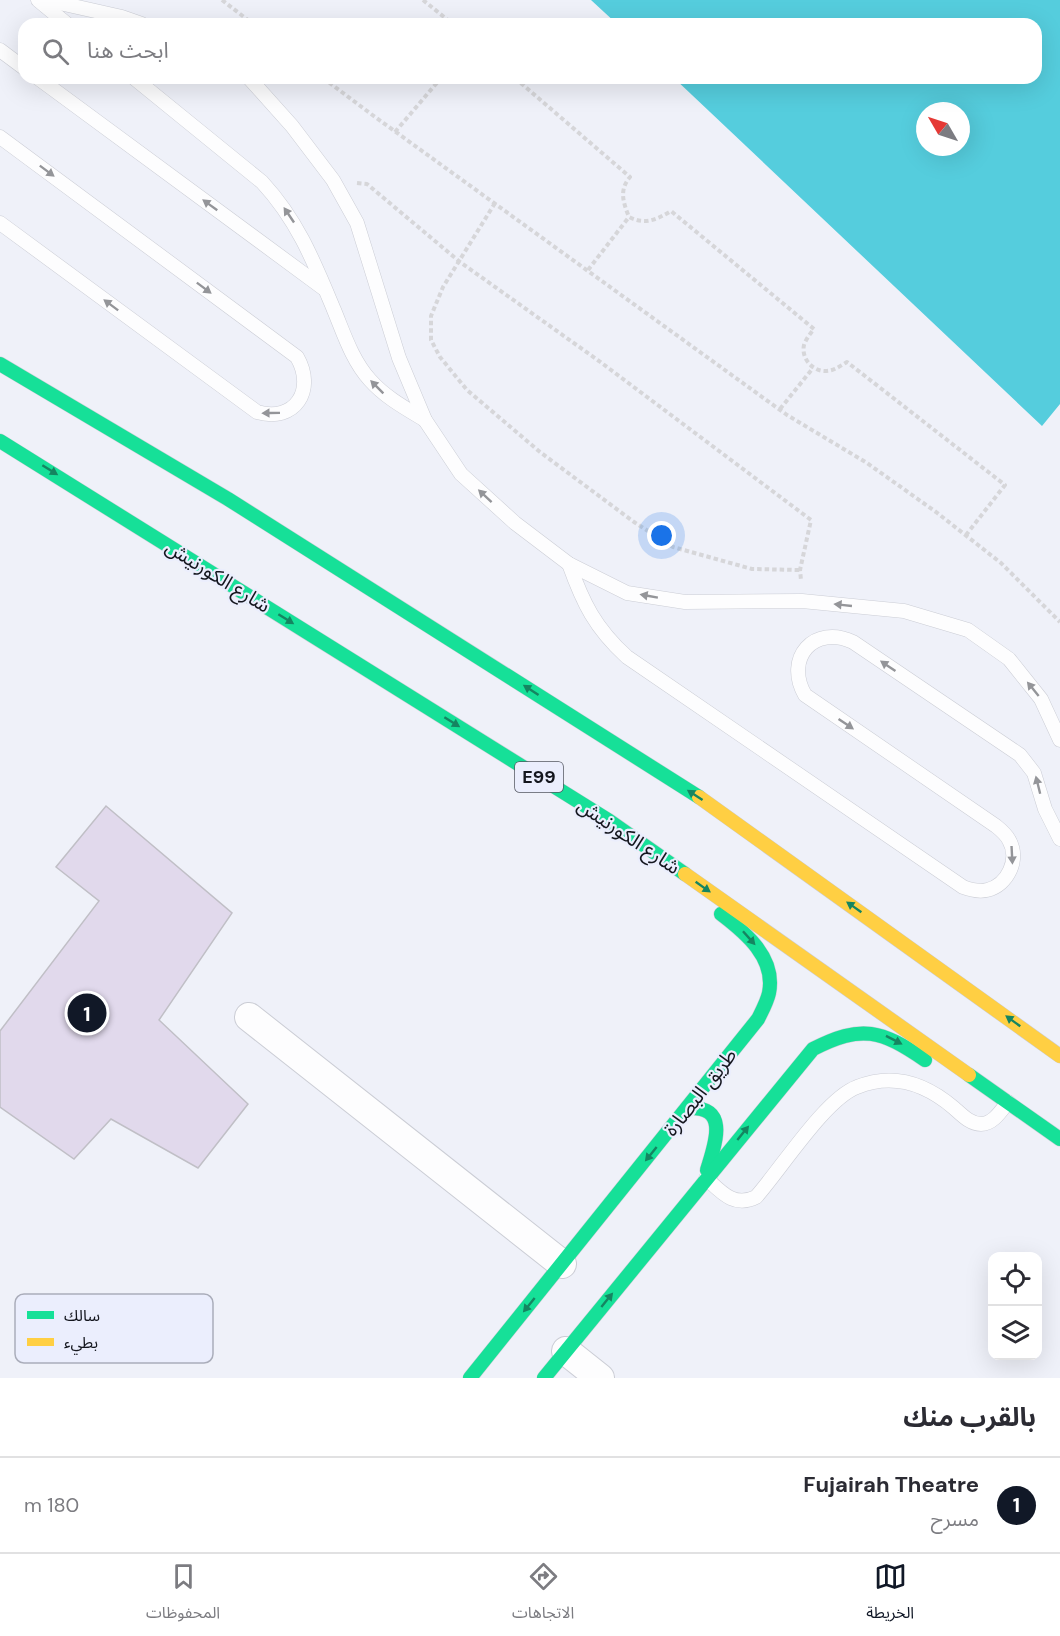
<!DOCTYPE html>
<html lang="ar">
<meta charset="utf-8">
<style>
body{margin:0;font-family:"DM Sans","Noto Sans Arabic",sans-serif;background:#f2f2f3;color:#2b2b33;direction:rtl}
.controls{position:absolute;right:18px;bottom:18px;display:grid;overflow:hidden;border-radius:12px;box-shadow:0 6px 24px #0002}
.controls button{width:54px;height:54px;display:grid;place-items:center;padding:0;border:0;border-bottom:2px solid #e1e1e2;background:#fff;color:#2b2b33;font:30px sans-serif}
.compass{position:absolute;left:916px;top:102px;width:54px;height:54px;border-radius:50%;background:#fff;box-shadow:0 6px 24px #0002;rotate:309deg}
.you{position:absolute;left:662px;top:536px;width:21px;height:21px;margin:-15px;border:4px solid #fff;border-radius:50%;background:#1a73e8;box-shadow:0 0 0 9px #1a73e833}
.badge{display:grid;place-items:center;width:39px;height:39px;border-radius:50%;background:#111827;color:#fff;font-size:20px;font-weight:700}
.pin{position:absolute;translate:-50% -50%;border:3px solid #fff;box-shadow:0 2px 6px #0006}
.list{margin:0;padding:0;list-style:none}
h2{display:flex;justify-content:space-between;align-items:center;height:78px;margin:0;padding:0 24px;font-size:26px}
h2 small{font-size:20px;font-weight:400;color:#7c7c81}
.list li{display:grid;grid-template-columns:39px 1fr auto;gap:18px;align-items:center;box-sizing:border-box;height:96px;padding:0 24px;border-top:2px solid #e1e1e2}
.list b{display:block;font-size:22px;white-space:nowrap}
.list p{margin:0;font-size:20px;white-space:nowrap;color:#7c7c81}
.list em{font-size:20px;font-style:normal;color:#7c7c81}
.icon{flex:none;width:33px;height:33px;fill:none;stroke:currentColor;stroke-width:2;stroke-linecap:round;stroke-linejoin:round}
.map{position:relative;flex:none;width:1060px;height:1378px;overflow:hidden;direction:ltr}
.search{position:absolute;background:#fff;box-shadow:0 6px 24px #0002;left:18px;right:18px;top:18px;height:66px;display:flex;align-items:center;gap:15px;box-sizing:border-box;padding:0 21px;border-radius:18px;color:#7c7c81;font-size:22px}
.sheet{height:174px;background:#fff}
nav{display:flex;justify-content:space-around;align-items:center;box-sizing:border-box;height:84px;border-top:2px solid #e1e1e2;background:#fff;font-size:16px;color:#7c7c81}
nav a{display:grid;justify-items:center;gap:3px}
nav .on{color:#111827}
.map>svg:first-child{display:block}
.water{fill:#55cddd;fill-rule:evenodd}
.building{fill:#e1d9ec;stroke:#c0bfc6;stroke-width:1.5}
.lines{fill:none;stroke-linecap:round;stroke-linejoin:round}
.lane-casing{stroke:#cbcdd5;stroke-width:15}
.street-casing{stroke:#cbcdd5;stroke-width:30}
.fast-casing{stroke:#cbcdd5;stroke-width:15}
.slow-casing{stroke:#cbcdd5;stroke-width:15}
.path{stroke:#d6d6d9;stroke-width:4;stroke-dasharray:4.5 3;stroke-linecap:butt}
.lane{stroke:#fdfdfe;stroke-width:14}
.street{stroke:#fdfdfe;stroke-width:28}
.fast{stroke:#16e098;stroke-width:14}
.slow{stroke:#ffcf43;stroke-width:14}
.oneway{fill:#949599}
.oneway2{fill:#158561}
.labels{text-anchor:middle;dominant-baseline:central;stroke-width:4.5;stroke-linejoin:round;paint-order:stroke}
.shield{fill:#ebeefd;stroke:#545761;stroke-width:1.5}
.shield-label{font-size:18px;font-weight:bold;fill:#14161e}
.street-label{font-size:20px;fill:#14161e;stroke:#ebeefd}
.key{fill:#ebeefd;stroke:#aaadba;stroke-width:1.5}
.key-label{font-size:16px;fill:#14161e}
</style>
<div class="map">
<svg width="1060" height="1378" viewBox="0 0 1060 1378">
<rect width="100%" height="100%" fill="#eff1f9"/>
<path class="water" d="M591,0H1060V404L1042,426L674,78H1036V24H617ZM925,111H961V147H925Z"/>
<polygon class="building" points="106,806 232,913 159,1020 248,1104 198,1168 111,1119 74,1159 0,1107 0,1031 99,901 56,867"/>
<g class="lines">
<g class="lane-casing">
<g id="lane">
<polyline points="38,0 67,24"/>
<polyline points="46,0 122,17 142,24"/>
<polyline points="0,50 24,68"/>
<polyline points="38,78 323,288"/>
<path d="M134,78L262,182C298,221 314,262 334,310C344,334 352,360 370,380C385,397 405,408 425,420"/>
<polyline points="249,78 292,126 333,180 357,223 399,358 425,420 461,474 515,523 569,564 627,593 685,602 802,601 904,611 968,630 1009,659 1041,699 1060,740"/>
<path d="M0,137L297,357C316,390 295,423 257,412L0,223"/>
<path d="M569,564C583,603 595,628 627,657L963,887C971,890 978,892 987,890C1008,885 1020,859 1009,840C1006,834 1001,830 996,826L805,695C784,658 814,624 853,642L1020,755L1034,773L1045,809L1060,839"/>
<path d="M706,1178C721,1192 734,1208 756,1197C781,1169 825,1099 857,1087C894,1072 926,1084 954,1108C962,1115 970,1124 981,1124C993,1124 1001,1111 1008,1102"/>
</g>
</g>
<g class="street-casing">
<g id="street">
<polyline points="249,1017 562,1264"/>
<polyline points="566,1351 600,1378"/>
</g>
</g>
<g class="fast-casing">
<g id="fast">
<polyline points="0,364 228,499 699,797"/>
<polyline points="0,441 608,820 685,874"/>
<polyline points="969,1075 1060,1139"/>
<path d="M688,1108C730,1106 715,1144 707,1170"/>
<path d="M470,1378L758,1019C762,1011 767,1002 769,993C776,958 746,933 721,914"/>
<path d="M544,1378L813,1049C862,1024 881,1030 925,1060"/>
</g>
</g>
<g class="slow-casing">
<g id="slow">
<polyline points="699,797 1060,1056"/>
<polyline points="685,874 969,1075"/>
</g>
</g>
<g class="path">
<polyline points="222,0 253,24"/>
<polyline points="423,0 449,21 449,24"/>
<polyline points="323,78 371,114 787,415 867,463 936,512 1001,563 1060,622"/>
<path d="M515,78L630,177C619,190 623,202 629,217C645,225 656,220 671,211L814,329C810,334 806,339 804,345C801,358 812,371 825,371C834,371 840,366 847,362L1005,485L966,535"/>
<polyline points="395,132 441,78"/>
<polyline points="357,183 367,184 460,262 599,361 811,520 800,570 801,580"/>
<polyline points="495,203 443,287 431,316 431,340 440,357 467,390 540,452 634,522 673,547 752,569 800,570"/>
<polyline points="588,270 629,217"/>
<polyline points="780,409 813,368"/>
</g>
<use href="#lane" class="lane"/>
<use href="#street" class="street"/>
<use href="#fast" class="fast"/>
<use href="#slow" class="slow"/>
</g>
<defs><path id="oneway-solid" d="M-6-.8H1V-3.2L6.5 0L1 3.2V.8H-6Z" transform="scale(1.5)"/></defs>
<g class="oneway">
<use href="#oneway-solid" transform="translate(47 171) rotate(37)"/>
<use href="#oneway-solid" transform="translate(210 205) rotate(-144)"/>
<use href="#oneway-solid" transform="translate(289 215) rotate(-124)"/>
<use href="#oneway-solid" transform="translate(204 288) rotate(37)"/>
<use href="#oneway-solid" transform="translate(111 305) rotate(-143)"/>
<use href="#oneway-solid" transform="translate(377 387) rotate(-135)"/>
<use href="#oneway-solid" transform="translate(271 413) rotate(179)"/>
<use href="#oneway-solid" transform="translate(485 496) rotate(-137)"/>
<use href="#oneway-solid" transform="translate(649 596) rotate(-170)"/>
<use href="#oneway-solid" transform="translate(843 605) rotate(-174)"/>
<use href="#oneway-solid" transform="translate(888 666) rotate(-146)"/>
<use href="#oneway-solid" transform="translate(1033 689) rotate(-129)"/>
<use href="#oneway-solid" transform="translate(846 724) rotate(34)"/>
<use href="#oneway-solid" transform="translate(1038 785) rotate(-104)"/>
<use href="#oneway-solid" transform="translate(1012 855) rotate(87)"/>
</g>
<g class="oneway2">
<use href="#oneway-solid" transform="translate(50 470) rotate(32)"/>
<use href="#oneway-solid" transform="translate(286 619) rotate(32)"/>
<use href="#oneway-solid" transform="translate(531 690) rotate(-147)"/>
<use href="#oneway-solid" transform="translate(452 722) rotate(32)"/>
<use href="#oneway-solid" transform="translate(695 795) rotate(-147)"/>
<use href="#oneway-solid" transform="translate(703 887) rotate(35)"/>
<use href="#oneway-solid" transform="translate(854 907) rotate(-145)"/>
<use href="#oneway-solid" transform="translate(749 938) rotate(48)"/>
<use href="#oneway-solid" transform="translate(1013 1021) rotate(-144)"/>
<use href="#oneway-solid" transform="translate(894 1040) rotate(27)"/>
<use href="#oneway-solid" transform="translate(743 1133) rotate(-51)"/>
<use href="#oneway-solid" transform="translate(651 1154) rotate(129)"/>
<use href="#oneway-solid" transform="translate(607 1300) rotate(-51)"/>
<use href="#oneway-solid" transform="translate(529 1305) rotate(129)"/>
</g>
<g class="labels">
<rect class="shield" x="515" y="762" width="48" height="30" rx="4.5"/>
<g class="shield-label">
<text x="539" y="777">E99</text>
</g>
<g class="street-label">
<text transform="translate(218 576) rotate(32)">شارع الكورنيش</text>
<text transform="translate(629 836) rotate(34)">شارع الكورنيش</text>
<text transform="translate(700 1092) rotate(-52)">طريق البصارة</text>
</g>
</g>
<rect x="15" y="1294" width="198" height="69" rx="9" class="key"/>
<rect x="27" y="1311" width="27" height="8" fill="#16e098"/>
<rect x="27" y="1338" width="27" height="8" fill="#ffcf43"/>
<g class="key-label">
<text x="64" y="1321">سالك</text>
<text x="64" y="1348">بطيء</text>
</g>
</svg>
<div class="controls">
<button><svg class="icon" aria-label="locate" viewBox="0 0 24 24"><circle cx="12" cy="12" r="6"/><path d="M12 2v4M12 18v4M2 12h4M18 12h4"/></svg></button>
<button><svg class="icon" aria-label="layers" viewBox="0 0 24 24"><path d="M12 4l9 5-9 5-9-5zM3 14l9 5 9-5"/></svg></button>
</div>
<svg class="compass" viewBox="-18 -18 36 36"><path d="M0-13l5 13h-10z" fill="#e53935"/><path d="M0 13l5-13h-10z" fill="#7c7c81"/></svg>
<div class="you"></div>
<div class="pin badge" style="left:87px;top:1013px">1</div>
<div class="search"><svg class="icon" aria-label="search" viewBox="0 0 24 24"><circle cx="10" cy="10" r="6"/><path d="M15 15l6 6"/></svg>ابحث هنا</div>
</div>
<section class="sheet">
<h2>بالقرب منك<small></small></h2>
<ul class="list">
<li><span class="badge">1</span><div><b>Fujairah Theatre</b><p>مسرح</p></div><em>180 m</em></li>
</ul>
</section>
<nav>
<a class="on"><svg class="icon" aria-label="map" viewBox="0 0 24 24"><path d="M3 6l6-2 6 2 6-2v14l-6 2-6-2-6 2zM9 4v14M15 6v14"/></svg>الخريطة</a>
<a><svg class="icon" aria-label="directions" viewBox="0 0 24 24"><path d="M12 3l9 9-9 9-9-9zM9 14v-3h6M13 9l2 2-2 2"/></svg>الاتجاهات</a>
<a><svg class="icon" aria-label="saved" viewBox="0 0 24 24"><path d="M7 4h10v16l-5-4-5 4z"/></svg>المحفوظات</a>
</nav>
